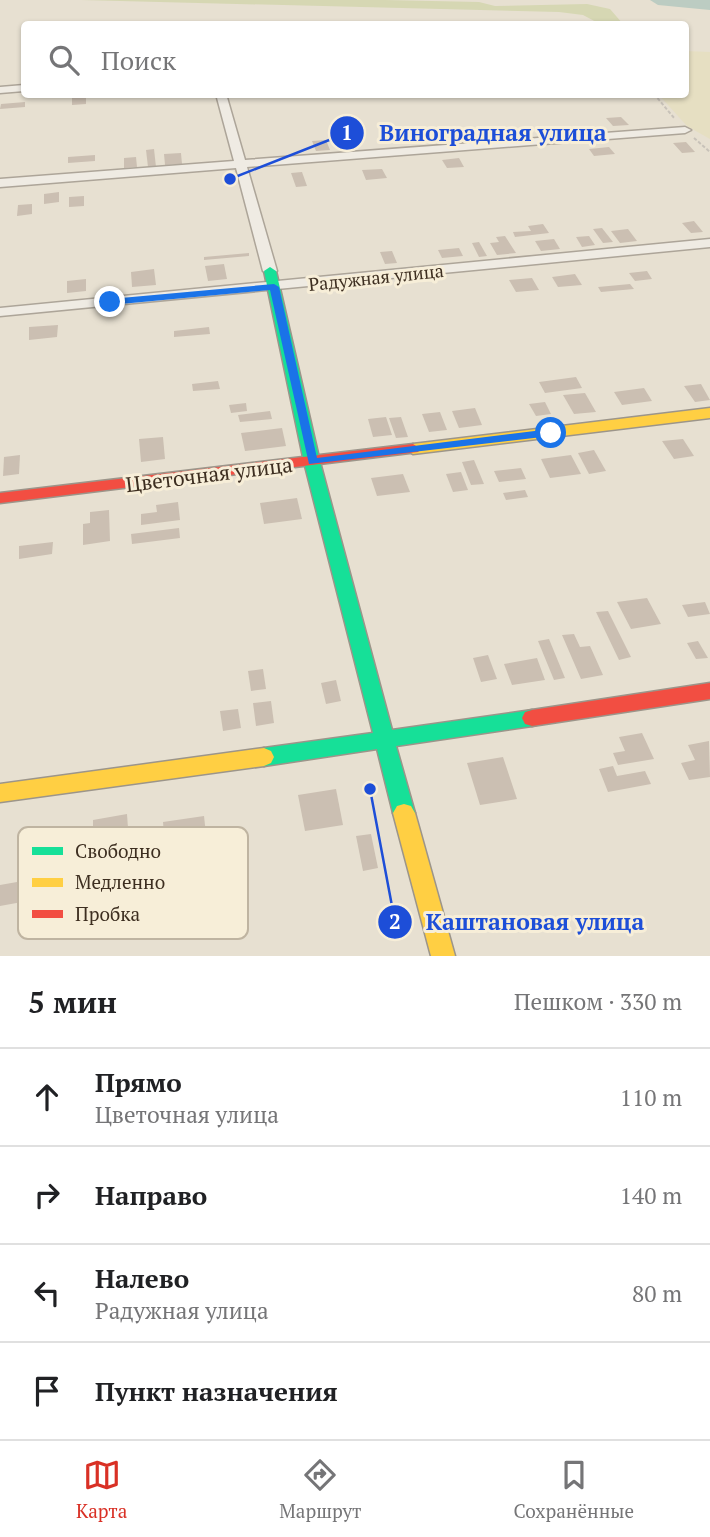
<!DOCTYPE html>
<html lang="ru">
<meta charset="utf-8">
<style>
body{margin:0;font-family:"PT Serif",serif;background:#f6f6f6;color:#202124}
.stop{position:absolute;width:21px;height:21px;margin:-16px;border:5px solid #1a73e8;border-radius:50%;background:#fff}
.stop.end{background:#1a73e8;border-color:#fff;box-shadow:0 2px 7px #0008}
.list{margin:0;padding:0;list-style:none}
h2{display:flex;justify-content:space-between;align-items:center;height:91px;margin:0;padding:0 28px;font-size:30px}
h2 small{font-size:23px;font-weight:400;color:#757577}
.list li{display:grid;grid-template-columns:46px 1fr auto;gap:21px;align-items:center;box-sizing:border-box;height:98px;padding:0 28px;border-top:2px solid #e0e0e0}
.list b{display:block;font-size:26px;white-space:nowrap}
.list p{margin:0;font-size:23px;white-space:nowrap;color:#757577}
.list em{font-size:23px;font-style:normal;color:#757577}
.icon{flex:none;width:38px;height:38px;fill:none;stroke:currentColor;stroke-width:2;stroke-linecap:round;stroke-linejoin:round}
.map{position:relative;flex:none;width:710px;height:956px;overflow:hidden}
.search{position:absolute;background:#fff;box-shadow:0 2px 5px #0004;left:21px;right:21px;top:21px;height:77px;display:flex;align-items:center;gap:18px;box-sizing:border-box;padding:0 24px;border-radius:7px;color:#757577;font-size:26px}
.sheet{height:483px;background:#fff}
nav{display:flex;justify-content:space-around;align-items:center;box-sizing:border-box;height:98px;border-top:2px solid #e0e0e0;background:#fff;font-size:19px;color:#757577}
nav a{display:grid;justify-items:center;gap:4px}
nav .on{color:#d93025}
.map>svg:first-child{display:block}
.farmland{fill:#e6dfc2}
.green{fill:#d6d7b3}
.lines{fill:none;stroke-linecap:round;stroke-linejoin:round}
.river{fill:#bcccc2;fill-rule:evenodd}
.building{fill:#cbbfb2}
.street-casing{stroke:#ada599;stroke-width:3}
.fast-casing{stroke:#9c958a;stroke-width:3}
.slow-casing{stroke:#9c958a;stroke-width:3}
.jam-casing{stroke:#9c958a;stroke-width:3}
.path{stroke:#c8c2b9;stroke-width:2;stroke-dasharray:3.5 2;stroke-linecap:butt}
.street{fill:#efebe3;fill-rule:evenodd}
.fast{fill:#16e098;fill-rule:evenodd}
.slow{fill:#ffcf43;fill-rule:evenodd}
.jam{fill:#f24e42;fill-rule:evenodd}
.route{fill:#1a73e8}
.labels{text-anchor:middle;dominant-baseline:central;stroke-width:6;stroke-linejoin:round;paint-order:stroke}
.far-street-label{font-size:18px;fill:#3d2e20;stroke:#f7eed8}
.street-label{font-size:21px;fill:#3d2e20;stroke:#f7eed8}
.key{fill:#f7eed8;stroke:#bfb4a1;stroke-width:2}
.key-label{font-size:19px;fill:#3d2e20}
.leader{fill:none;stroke:#1d4ed8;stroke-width:2.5}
.callout-dot{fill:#1d4ed8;stroke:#f7eed8;stroke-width:2.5}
.mark-label{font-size:21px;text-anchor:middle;font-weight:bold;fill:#fff}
.callout-label{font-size:23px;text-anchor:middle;font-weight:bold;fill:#1d4ed8;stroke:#f7eed8;stroke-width:6;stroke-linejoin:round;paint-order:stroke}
</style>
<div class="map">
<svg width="710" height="956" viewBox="0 0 710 956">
<rect width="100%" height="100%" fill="#e7e0d1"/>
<polygon class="farmland" points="686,51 710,52 710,139 687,126 659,95 686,94"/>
<polygon class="green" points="81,0 385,0 479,2 495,6 587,4 610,9 623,24 600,24 583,15 559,12"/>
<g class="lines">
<polygon class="river" points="650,0 710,0 710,10 658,5"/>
</g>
<g class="building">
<polygon points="86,96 86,104 72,105 72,97"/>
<polygon points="25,102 25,107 0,109 1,104"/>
<polygon points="621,117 629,125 613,126 606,118"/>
<polygon points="506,126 511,134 493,136 487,127"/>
<polygon points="326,140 330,150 316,151 312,141"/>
<polygon points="686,142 695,152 682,153 673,143"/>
<polygon points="609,147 615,154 594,156 589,149"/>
<polygon points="154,149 156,167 148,167 146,150"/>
<polygon points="181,153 182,164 165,165 164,154"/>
<polygon points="95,155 95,161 68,163 68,157"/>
<polygon points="136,157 137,167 124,168 124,158"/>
<polygon points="459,158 464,167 447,168 442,160"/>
<polygon points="382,169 387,178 366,180 362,170"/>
<polygon points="302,172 307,186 296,187 291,173"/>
<polygon points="59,192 59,202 44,204 44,194"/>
<polygon points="84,196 84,206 69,207 69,197"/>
<polygon points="32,204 32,214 17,216 18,205"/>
<polygon points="694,221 703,232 691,233 682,223"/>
<polygon points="543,224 549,233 515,237 513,232 531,231 528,226"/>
<polygon points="602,228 613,242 603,243 593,229"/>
<polygon points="628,229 637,241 620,243 611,231"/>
<polygon points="505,236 516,253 497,255 490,243 499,242 496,237"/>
<polygon points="589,236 595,245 582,247 576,237"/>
<polygon points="554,239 560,249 541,251 535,241"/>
<polygon points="479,242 487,256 479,257 472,243"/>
<polygon points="459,248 463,256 442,258 438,250"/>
<polygon points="392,251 397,263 385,264 380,252"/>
<polygon points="249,253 249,256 204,260 204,257"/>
<polygon points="224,264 227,279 208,281 205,266"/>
<polygon points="154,269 156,285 132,287 131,272"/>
<polygon points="647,271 652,279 635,281 629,273"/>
<polygon points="575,274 582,285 558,287 552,277"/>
<polygon points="532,278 539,290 516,292 509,280"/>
<polygon points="86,279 86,291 67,293 67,281"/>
<polygon points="630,284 634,289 601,292 598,287"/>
<polygon points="58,325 57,337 29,340 29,327"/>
<polygon points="209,327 210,334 174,337 174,331"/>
<polygon points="576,377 582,388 545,393 539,382"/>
<polygon points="218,381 220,389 193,391 192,384"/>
<polygon points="701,384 710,400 695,402 684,386"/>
<polygon points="644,388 652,401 622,405 614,392"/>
<polygon points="585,393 596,412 574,414 563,395"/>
<polygon points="545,402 551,414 536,416 529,404"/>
<polygon points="246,403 247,411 231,413 229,405"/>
<polygon points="475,408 482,425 459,428 452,411"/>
<polygon points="270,411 272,419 240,422 238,415"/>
<polygon points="440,412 447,430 429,432 422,414"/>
<polygon points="386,417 392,435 373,437 368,419"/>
<polygon points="401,417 408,437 396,438 389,418"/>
<polygon points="282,428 286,446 245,451 241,433"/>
<polygon points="163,437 165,459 141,462 139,439"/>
<polygon points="683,439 694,456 674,459 662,441"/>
<polygon points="594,450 606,471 589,474 578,453"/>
<polygon points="20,455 19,474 3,476 4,457"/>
<polygon points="571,455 581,474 550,478 541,459"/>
<polygon points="474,460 484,484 471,485 462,462"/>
<polygon points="521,468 526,479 499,482 494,471"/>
<polygon points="461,472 468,490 453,492 446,474"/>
<polygon points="403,474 410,492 377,496 371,478"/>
<polygon points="525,490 528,497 506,500 503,493"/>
<polygon points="297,498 302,519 264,524 260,503"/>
<polygon points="178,502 180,520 141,525 141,514 157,512 156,505"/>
<polygon points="109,510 110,541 83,545 83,524 90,523 90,512"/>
<polygon points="179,528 180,538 132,544 131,534"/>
<polygon points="53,542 52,554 19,559 19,546"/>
<polygon points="647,598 661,624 631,629 617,602"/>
<polygon points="705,602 710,614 688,617 682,605"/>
<polygon points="608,611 631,657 619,660 596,612"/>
<polygon points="574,634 580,647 590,646 603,675 581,679 562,635"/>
<polygon points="549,639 565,678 554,680 538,641"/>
<polygon points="698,641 708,658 696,659 687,643"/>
<polygon points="488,655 497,679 481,682 473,658"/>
<polygon points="537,658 545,680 512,685 504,664"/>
<polygon points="263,669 266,689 251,691 248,671"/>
<polygon points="336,680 341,701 326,704 321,683"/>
<polygon points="271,701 274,723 256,726 253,703"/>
<polygon points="238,709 241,728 223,731 220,711"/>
<polygon points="642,733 654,759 618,765 613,753 625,751 619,737"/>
<polygon points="709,741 710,777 689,780 681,763 695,760 688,745"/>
<polygon points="503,757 517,799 480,805 467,763"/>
<polygon points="613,766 617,776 645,771 651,784 608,792 599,769"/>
<polygon points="336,789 343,825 305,831 298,795"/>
<polygon points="127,814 129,842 93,848 93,820"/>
<polygon points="204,816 208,852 166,859 163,822"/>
<polygon points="371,834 378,868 363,871 356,836"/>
<polygon points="34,879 33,900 0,906 0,885"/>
</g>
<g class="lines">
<g class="street-casing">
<g id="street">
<polygon points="24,85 24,91 0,93 0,87"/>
<polygon points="216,94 226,94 245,160 685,127 691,130 685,133 247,167 277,271 270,275 263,271 236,168 0,187 0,179 234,161"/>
<polygon points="710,239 710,247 0,316 0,308"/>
</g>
</g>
<g class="fast-casing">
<polygon id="fast" points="270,267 276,271 320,462 392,730 532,710 539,712 542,718 539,724 532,726 396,746 415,813 411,820 404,822 397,820 393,813 377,749 264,766 257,763 254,757 257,751 264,748 373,733 304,462 264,271"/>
</g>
<g class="slow-casing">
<g id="slow">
<polygon points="710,408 710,418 413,454 405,449 413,444"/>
<polygon points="264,748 271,751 274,757 271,763 264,766 0,802 0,784"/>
<polygon points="404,804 411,806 415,813 455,956 431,956 393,813 397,806"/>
</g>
</g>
<g class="jam-casing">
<g id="jam">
<polygon points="413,444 421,449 418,452 0,503 0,493"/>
<polygon points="710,683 710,699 532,726 525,724 522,718 525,712 532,710"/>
</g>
</g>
<g class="path">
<polyline points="654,94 675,119"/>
<polyline points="694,138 710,152"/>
</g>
<use href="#street" class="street"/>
<use href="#fast" class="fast"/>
<use href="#slow" class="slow"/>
<use href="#jam" class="jam"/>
</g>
<polygon class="route" points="274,284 279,287 317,458 551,429 556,433 551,436 309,464 270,290 110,305 105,302 110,299"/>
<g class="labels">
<g class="far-street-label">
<text transform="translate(376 277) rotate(-6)">Радужная улица</text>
</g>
<g class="street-label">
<text transform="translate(209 474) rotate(-7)">Цветочная улица</text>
</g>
</g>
<rect x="18" y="827" width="230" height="112" rx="10" class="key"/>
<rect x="32" y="847" width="31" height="8" fill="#16e098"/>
<rect x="32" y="878" width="31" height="9" fill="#ffcf43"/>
<rect x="32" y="910" width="31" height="8" fill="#f24e42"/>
<g class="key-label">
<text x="75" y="858">Свободно</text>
<text x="75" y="889">Медленно</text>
<text x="75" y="921">Пробка</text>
</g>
<path class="leader" d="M230 179L347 133M370 789L395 922"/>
<g class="callout-dot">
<circle cx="230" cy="179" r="7"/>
<circle cx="370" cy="789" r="7"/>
<circle cx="347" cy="133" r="18"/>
<circle cx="395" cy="922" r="18"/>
</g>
<g class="mark-label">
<text x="347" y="140">1</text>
<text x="395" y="929">2</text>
</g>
<g class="callout-label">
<text x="493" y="141">Виноградная улица</text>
<text x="535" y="930">Каштановая улица</text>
</g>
</svg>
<div class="stop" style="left:551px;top:433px"></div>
<div class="stop end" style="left:110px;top:302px"></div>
<div class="search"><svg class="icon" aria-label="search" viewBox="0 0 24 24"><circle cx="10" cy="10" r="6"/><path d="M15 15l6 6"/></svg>Поиск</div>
</div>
<section class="sheet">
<h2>5 мин<small>Пешком · 330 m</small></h2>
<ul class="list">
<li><svg class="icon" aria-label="ahead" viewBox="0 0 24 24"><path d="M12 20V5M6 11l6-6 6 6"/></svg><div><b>Прямо</b><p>Цветочная улица</p></div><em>110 m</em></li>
<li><svg class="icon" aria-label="right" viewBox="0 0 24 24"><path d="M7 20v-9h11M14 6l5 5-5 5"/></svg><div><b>Направо</b></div><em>140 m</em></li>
<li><svg class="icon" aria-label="left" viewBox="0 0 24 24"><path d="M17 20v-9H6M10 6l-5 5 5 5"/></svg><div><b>Налево</b><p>Радужная улица</p></div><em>80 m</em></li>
<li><svg class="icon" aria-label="arrive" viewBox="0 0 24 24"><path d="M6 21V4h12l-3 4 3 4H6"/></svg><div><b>Пункт назначения</b></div></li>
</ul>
</section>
<nav>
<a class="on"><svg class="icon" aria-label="map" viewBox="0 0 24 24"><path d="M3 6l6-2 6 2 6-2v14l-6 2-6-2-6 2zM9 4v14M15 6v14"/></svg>Карта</a>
<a><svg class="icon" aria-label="directions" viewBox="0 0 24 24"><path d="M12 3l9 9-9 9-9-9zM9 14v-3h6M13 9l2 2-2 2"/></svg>Маршрут</a>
<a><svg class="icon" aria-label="saved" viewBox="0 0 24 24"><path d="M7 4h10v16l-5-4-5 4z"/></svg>Сохранённые</a>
</nav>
